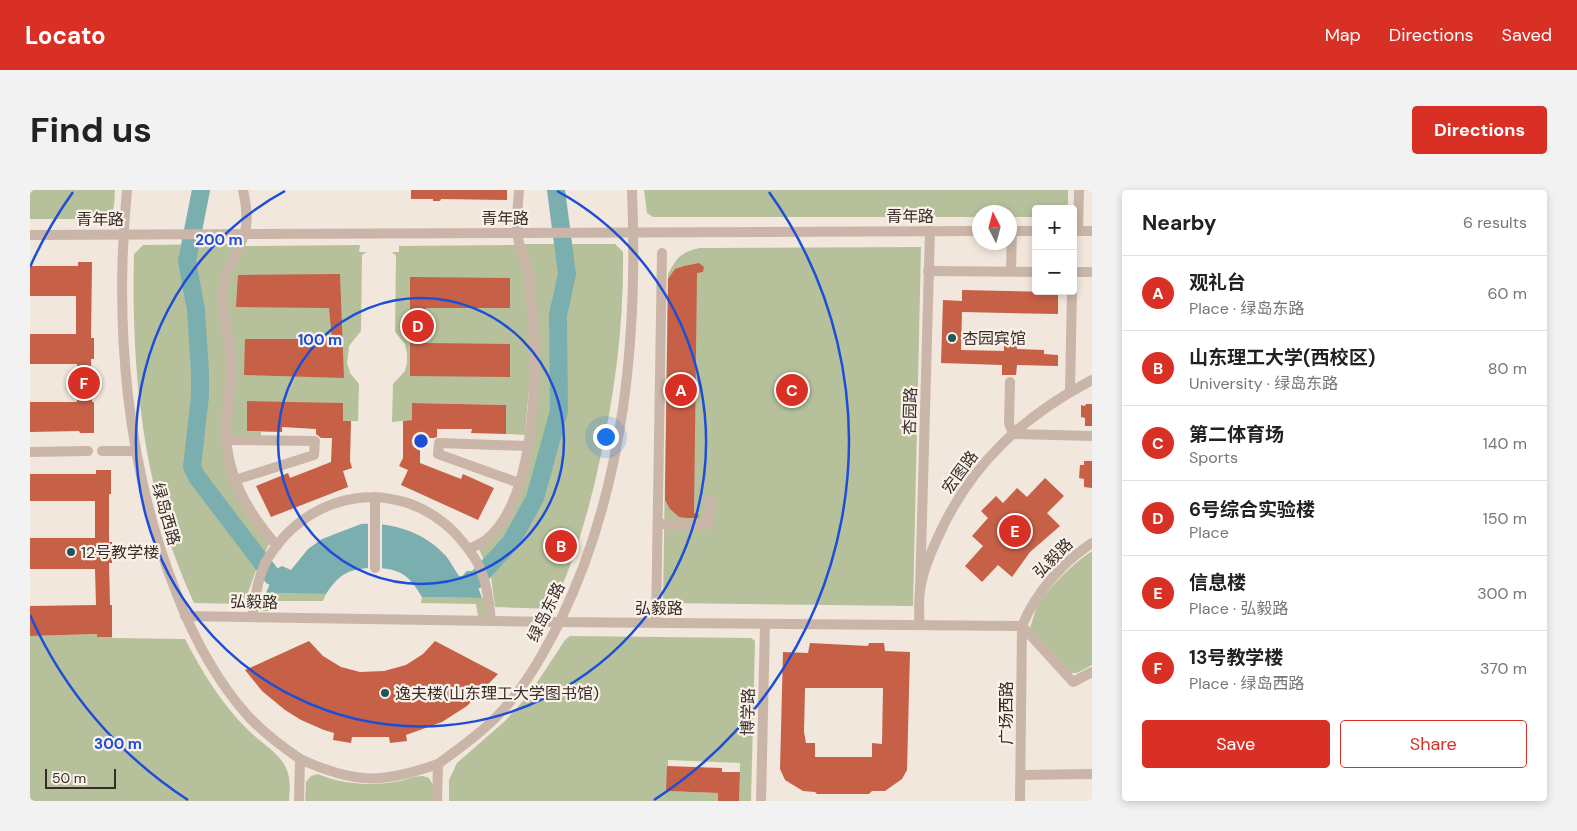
<!DOCTYPE html>
<meta charset="utf-8">
<style>
body{margin:0;font-family:"DM Sans","Noto Sans SC",sans-serif;background:#f2f2f2;color:#222}
.controls{position:absolute;right:15px;top:15px;display:grid;overflow:hidden;border-radius:5px;box-shadow:0 2px 8px #0003}
.controls button{width:45px;height:45px;display:grid;place-items:center;padding:0;border:0;border-bottom:1px solid #e0e0e0;background:#fff;color:#222;font:25px sans-serif}
.compass{position:absolute;left:942px;top:15px;width:45px;height:45px;border-radius:50%;background:#fff;box-shadow:0 2px 8px #0003;rotate:354deg}
.scale{position:absolute;left:15px;bottom:12px;width:71px;box-sizing:border-box;padding-left:5px;border:2px solid #372c28;border-top:0;font-size:14px;line-height:18px;white-space:nowrap;color:#372c28;-webkit-text-stroke:4px #faf1e8;paint-order:stroke}
.you{position:absolute;left:575px;top:246px;width:18px;height:18px;margin:-12px;border:4px solid #fff;border-radius:50%;background:#1a73e8;box-shadow:0 0 0 8px #1a73e833}
.badge{display:grid;place-items:center;width:32px;height:32px;border-radius:50%;background:#d93025;color:#fff;font-size:16px;font-weight:700}
.pin{position:absolute;translate:-50% -50%;border:2px solid #fff;box-shadow:0 1px 5px #0006}
.list{margin:0;padding:0;list-style:none}
h2{display:flex;justify-content:space-between;align-items:center;height:65px;margin:0;padding:0 20px;font-size:21px}
h2 small{font-size:16px;font-weight:400;color:#767676}
.list li{display:grid;grid-template-columns:32px 1fr auto;gap:15px;align-items:center;box-sizing:border-box;height:75px;padding:0 20px;border-top:1px solid #e0e0e0}
.list b{display:block;font-size:19px;white-space:nowrap}
.list p{margin:0;font-size:16px;white-space:nowrap;color:#767676}
.list em{font-size:16px;font-style:normal;color:#767676}
.actions{display:flex;gap:10px;padding:15px 20px}
.actions a{flex:1;padding:11px 0;border:1px solid #d93025;border-radius:5px;text-align:center;font-size:18px;color:#d93025}
.actions .main{background:#d93025;color:#fff}
.map{position:relative;flex:none;width:1062px;height:611px;overflow:hidden;border-radius:5px}
header{display:flex;align-items:center;gap:30px;box-sizing:border-box;height:70px;padding:0 25px;background:#d93025;color:#fff}
header strong{font-size:24px}
nav{display:flex;gap:28px;margin-inline-start:auto;font-size:18px}
.intro{display:flex;align-items:center;justify-content:space-between;box-sizing:border-box;height:120px;padding:0 30px}
h1{margin:0;font-size:35px}
.button{padding:12px 22px;border-radius:5px;background:#d93025;color:#fff;font-size:18px;font-weight:700}
main{display:flex;gap:30px;padding:0 30px}
aside{flex:1;background:#fff;border-radius:5px;box-shadow:0 2px 8px #0003}
.map>svg:first-child{display:block}
.green{fill:#b6c19c}
.water{fill:#7bafaf}
.pier{fill:#f2e7dc}
.lines{fill:none;stroke-linecap:round;stroke-linejoin:round}
.river{stroke:#7bafaf;stroke-width:18}
.building{fill:#c66046;fill-rule:evenodd}
.minor{stroke:#cab6a8;stroke-width:10}
.ring{fill:none;stroke:#1d4ed8;stroke-width:2.5}
.poi-dot{fill:#1d5758;stroke:#faf1e8;stroke-width:2}
.labels{text-anchor:middle;dominant-baseline:central;stroke-width:4.5;stroke-linejoin:round;paint-order:stroke}
.street-label{font-size:16px;fill:#372c28;stroke:#faf1e8}
.poi-label{font-size:16px;fill:#372c28;stroke:#faf1e8;text-anchor:start}
.centre{fill:#1d4ed8;stroke:#faf1e8;stroke-width:2.5}
.ring-label{font-size:15px;text-anchor:middle;font-weight:bold;fill:#1d4ed8;stroke:#faf1e8;stroke-width:4.5;stroke-linejoin:round;paint-order:stroke}
</style>
<header>
<strong>Locato</strong>
<nav><a>Map</a><a>Directions</a><a>Saved</a></nav>
</header>
<div class="intro"><h1>Find us</h1><a class="button">Directions</a></div>
<main>
<div class="map">
<svg width="1062" height="611" viewBox="0 0 1062 611">
<rect width="100%" height="100%" fill="#f2e7dc"/>
<g class="green">
<path d="M0,0H85C84,12 86,24 74,29H0Z"/>
<polygon points="614,0 1038,0 1038,18 1006,19 1006,27 980,27 979,22 949,22 949,27 623,27 617,23"/>
<path d="M206,54L195,75L196,162L204,298L217,324L241,350L225,383L214,414L164,413C113,303 101,183 104,64L113,55Z"/>
<path d="M493,54H585L593,62C594,134 585,204 569,274C558,324 544,372 522,419L465,417L461,387L449,359L474,331L505,224Z"/>
<polygon points="330,55 329,62 337,62 332,65 331,141 319,156 317,173 320,183 329,194 328,231 313,231 217,212 217,241 231,242 231,246 199,245 195,114 197,91 213,56"/>
<polygon points="487,55 494,80 502,164 495,245 476,244 476,215 382,213 382,230 362,232 363,194 375,181 377,173 377,164 375,154 365,142 366,66 362,62 369,62 369,56"/>
<path d="M891,57L883,416L633,413L638,84C647,67 651,62 670,58Z"/>
<path d="M1062,361V475L1047,483H1041L1000,438C1002,432 1004,425 1006,419C1016,399 1044,373 1062,361Z"/>
<polygon points="233,403 296,404 293,411 238,411 239,421 229,421"/>
<polygon points="392,407 456,408 457,426 448,426 446,414 391,413"/>
<path d="M67,444L68,447H82L83,448L155,449C172,482 191,513 218,540C228,550 247,562 254,574C261,586 260,597 259,611H0V446Z"/>
<polygon points="540,446 721,448 725,451 721,611 709,611 710,573 638,570 637,601 688,603 688,611 419,611 419,590 427,573 475,531 493,511 510,488 535,450"/>
<path d="M288,584C314,595 342,596 370,591C378,589 385,586 393,586L399,588L403,595V611H275L276,592L281,586Z"/>
</g>
<path class="water" d="M331,334C363,332 394,342 416,366C421,372 424,379 429,386H432L437,381H442L452,408L392,407C387,399 382,391 374,385C365,379 355,378 344,378C320,378 309,384 296,404L236,403L246,379L252,376L261,380L278,359L292,349Z"/>
<polygon class="pier" points="338,332 352,332 352,379 338,378"/>
<g class="lines">
<g class="river">
<polyline points="171,0 157,71 166,120 170,182 170,206 162,277 167,287 242,386"/>
<polyline points="446,390 481,352 505,308 529,221 528,125 537,84 526,0"/>
</g>
</g>
<g class="building">
<polygon points="381,0 477,0 477,10 411,9 410,11 403,11 403,9 381,9"/>
<polygon points="48,72 62,72 61,148 64,148 64,169 61,169 62,212 64,212 64,243 50,243 49,241 0,242 0,212 47,212 47,174 0,174 0,144 46,144 46,106 0,106 0,76 48,76"/>
<polygon points="669,73 674,77 673,82 667,83 664,323 669,325 668,328 656,328 649,327 640,319 635,310 638,89 645,79 654,76"/>
<polygon points="310,84 314,188 214,185 215,149 302,149 299,118 206,117 208,85"/>
<polygon points="380,87 480,88 480,118 396,118 395,153 480,154 480,187 380,186"/>
<polygon points="932,100 1028,102 1028,124 932,122 931,160 974,161 974,154 987,155 987,159 1014,160 1014,164 1028,165 1028,176 987,175 986,185 972,185 972,175 911,173 913,110 932,111"/>
<polygon points="217,211 313,213 313,231 321,231 320,271 322,278 313,281 318,297 241,327 226,296 258,283 260,288 301,272 302,248 291,248 286,244 286,239 252,237 252,242 217,241"/>
<polygon points="382,213 476,215 476,244 441,243 442,239 407,239 407,247 404,248 390,248 390,273 431,289 433,284 464,298 448,330 371,295 378,280 369,276 373,268 373,231 382,230"/>
<polygon points="1056,214 1062,214 1062,236 1055,236 1055,228 1051,227 1051,215 1055,216"/>
<polygon points="1054,271 1062,271 1062,298 1054,297 1054,289 1049,288 1050,275 1054,275"/>
<polygon points="66,280 81,280 81,304 79,304 79,352 82,352 82,373 79,373 80,415 82,415 82,447 67,447 67,444 0,446 0,416 66,415 65,379 0,379 0,348 65,348 65,311 0,311 0,284 66,284"/>
<polygon points="1015,288 1034,306 1017,323 1030,336 1000,362 982,387 968,375 952,392 935,376 953,356 942,346 958,328 951,321 966,306 973,313 987,298 997,307"/>
<polygon points="279,451 293,466 311,477 330,482 354,481 376,475 393,464 405,451 468,484 437,516 412,532 376,545 377,551 360,553 359,547 322,547 321,553 303,550 304,543 294,540 271,530 255,520 232,501 215,480"/>
<path d="M780,453L838,456L839,453H854L855,461L880,462L877,580L872,589L855,601H842L839,604H787L785,602L773,601L755,590L750,579L753,462L778,463ZM775,498H853L852,554L842,553V567H785V553H776L774,542Z"/>
<polygon points="637,576 692,578 692,582 710,582 709,611 688,611 688,603 636,601"/>
</g>
<g class="lines">
<g class="minor">
<path d="M97,0C84,135 96,276 146,402C163,447 185,489 218,526C233,542 251,556 270,569L269,611"/>
<path d="M213,0C216,14 219,31 214,45C208,62 197,76 194,94C189,120 200,146 201,173C202,194 197,215 196,237C195,284 217,321 247,356"/>
<polyline points="979,41 1006,41"/>
<polyline points="1043,41 1062,41"/>
<polyline points="1048,41 1049,0"/>
<polyline points="0,45 949,41"/>
<polyline points="898,81 1006,82"/>
<polyline points="981,81 982,41"/>
<polyline points="1043,82 1062,82"/>
<polyline points="980,192 979,233 983,244 1062,246"/>
<polyline points="1040,201 1042,101"/>
<polyline points="197,250 285,251 284,265 205,290"/>
<polyline points="72,261 106,261"/>
<polyline points="0,262 58,261"/>
<polyline points="489,293 408,264 409,253 498,256"/>
<polyline points="628,334 678,335 680,310"/>
<path d="M439,359C444,356 451,354 456,350C509,307 508,168 501,105C500,97 500,87 497,79C495,70 491,62 489,53C485,37 488,17 489,0"/>
<polyline points="345,378 345,307"/>
<polyline points="890,401 900,41"/>
<path d="M155,426L520,432L992,436C1006,402 1032,373 1062,353"/>
<path d="M222,427C225,408 228,385 238,368C279,301 366,285 424,342C433,352 443,363 449,376C457,393 459,412 461,431"/>
<polyline points="626,433 632,63"/>
<path d="M889,435C890,424 888,412 890,401C892,383 900,364 908,347C940,275 993,226 1062,190"/>
<polyline points="992,436 1043,492 1062,482"/>
<path d="M270,569C325,594 351,594 408,574"/>
<polyline points="991,585 1062,584"/>
<path d="M407,611L408,574C430,558 454,541 472,521C497,494 515,461 531,429C595,296 608,146 602,0"/>
<polyline points="731,611 735,434"/>
<polyline points="990,611 992,436"/>
</g>
</g>
<g class="ring">
<circle cx="391" cy="251" r="143"/>
<path d="M527 1A285 285 0 1 1 255 1"/>
<path d="M158 610A428 428 0 0 1 0 425M0 77A428 428 0 0 1 43 2M739 2A428 428 0 0 1 624 610"/>
</g>
<g class="poi-dot">
<circle cx="922" cy="148" r="5"/>
<circle cx="41" cy="362" r="5"/>
<circle cx="355" cy="503" r="5"/>
</g>
<g class="labels">
<g class="street-label">
<text x="880" y="26">青年路</text>
<text x="475" y="28">青年路</text>
<text x="70" y="29">青年路</text>
<text transform="translate(880 221) rotate(-88)">杏园路</text>
<text transform="translate(930 282) rotate(-54)">宏图路</text>
<text transform="translate(136 324) rotate(74)">绿岛西路</text>
<text transform="translate(1023 368) rotate(-45)">弘毅路</text>
<text transform="translate(224 412) rotate(1)">弘毅路</text>
<text x="629" y="418">弘毅路</text>
<text transform="translate(516 422) rotate(-64)">绿岛东路</text>
<text transform="translate(718 522) rotate(-89)">博学路</text>
<text transform="translate(976 523) rotate(-90)">广场西路</text>
</g>
<g class="poi-label">
<text x="932" y="148">杏园宾馆</text>
<text x="51" y="362">12号教学楼</text>
<text x="365" y="503">逸夫楼(山东理工大学图书馆)</text>
</g>
</g>
<circle cx="391" cy="251" r="8" class="centre"/>
<g class="ring-label">
<text x="189" y="55">200 m</text>
<text x="290" y="155">100 m</text>
<text x="88" y="559">300 m</text>
</g>
</svg>
<div class="controls">
<button>+</button>
<button>−</button>
</div>
<svg class="compass" viewBox="-18 -18 36 36"><path d="M0-13l5 13h-10z" fill="#e53935"/><path d="M0 13l5-13h-10z" fill="#767676"/></svg>
<div class="scale">50 m</div>
<div class="you"></div>
<div class="pin badge" style="left:651px;top:200px">A</div>
<div class="pin badge" style="left:531px;top:356px">B</div>
<div class="pin badge" style="left:762px;top:200px">C</div>
<div class="pin badge" style="left:388px;top:136px">D</div>
<div class="pin badge" style="left:985px;top:341px">E</div>
<div class="pin badge" style="left:54px;top:193px">F</div>
</div>
<aside>
<h2>Nearby<small>6 results</small></h2>
<ul class="list">
<li><span class="badge">A</span><div><b>观礼台</b><p>Place · 绿岛东路</p></div><em>60 m</em></li>
<li><span class="badge">B</span><div><b>山东理工大学(西校区)</b><p>University · 绿岛东路</p></div><em>80 m</em></li>
<li><span class="badge">C</span><div><b>第二体育场</b><p>Sports</p></div><em>140 m</em></li>
<li><span class="badge">D</span><div><b>6号综合实验楼</b><p>Place</p></div><em>150 m</em></li>
<li><span class="badge">E</span><div><b>信息楼</b><p>Place · 弘毅路</p></div><em>300 m</em></li>
<li><span class="badge">F</span><div><b>13号教学楼</b><p>Place · 绿岛西路</p></div><em>370 m</em></li>
</ul>
<div class="actions"><a class="main">Save</a><a>Share</a></div>
</aside>
</main>
